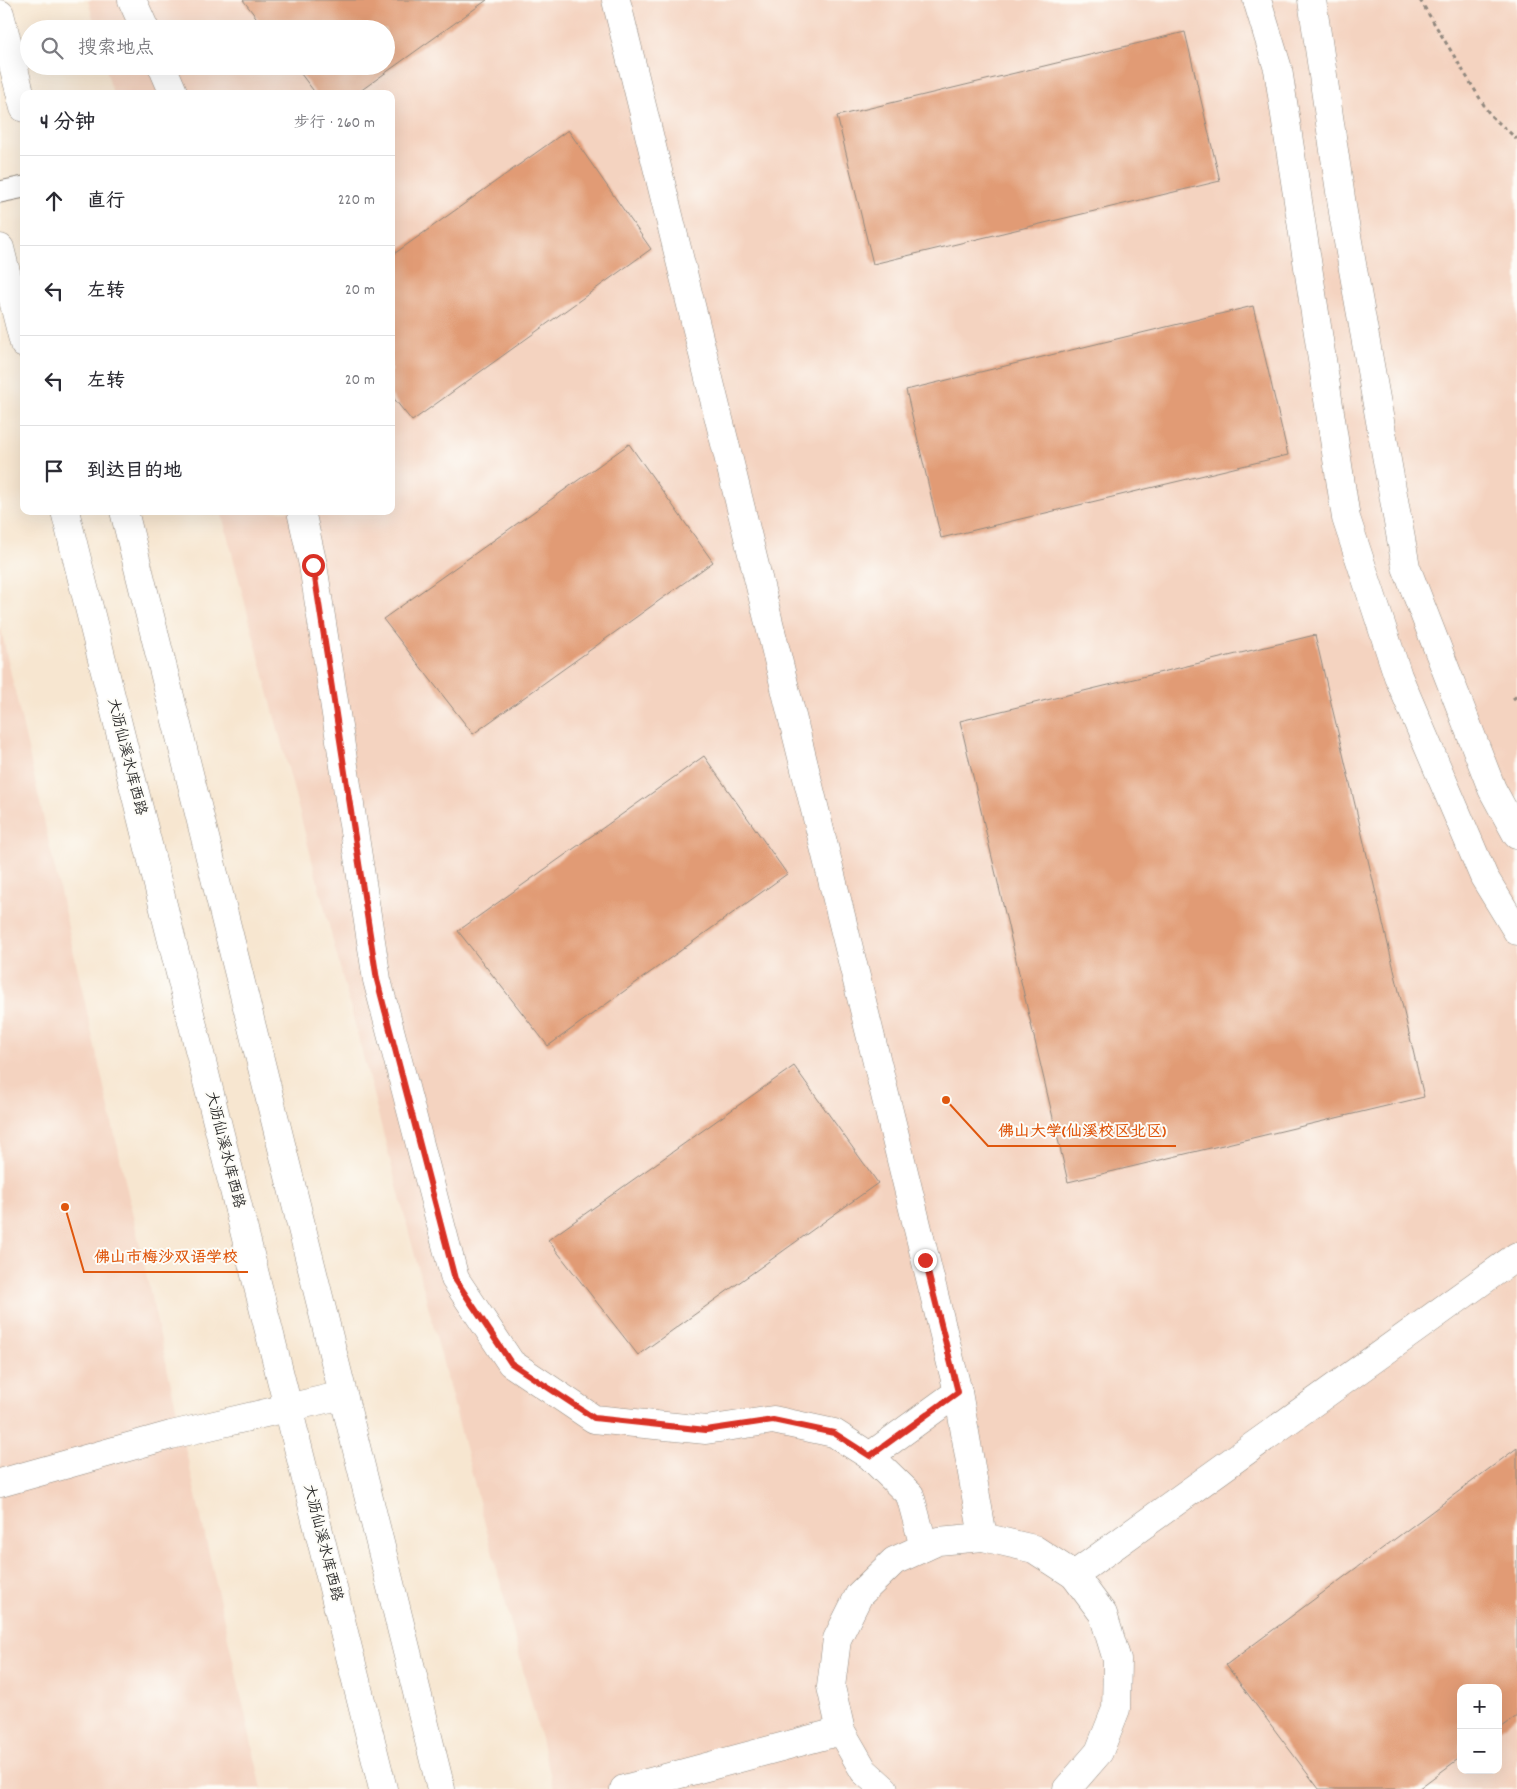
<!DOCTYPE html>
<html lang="zh">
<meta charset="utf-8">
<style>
body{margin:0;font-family:Dekko,"LXGW WenKai TC",sans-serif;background:#f2f2f3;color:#2b2b33}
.controls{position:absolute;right:15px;bottom:15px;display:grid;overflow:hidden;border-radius:10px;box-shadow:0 5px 20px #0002}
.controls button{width:45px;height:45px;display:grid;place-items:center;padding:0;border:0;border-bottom:1px solid #e1e1e2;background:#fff;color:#2b2b33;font:25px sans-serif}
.stop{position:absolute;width:15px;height:15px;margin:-11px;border:4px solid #d93025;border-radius:50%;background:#fff}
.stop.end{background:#d93025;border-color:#fff;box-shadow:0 1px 5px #0008}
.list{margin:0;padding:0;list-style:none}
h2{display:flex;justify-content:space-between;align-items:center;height:65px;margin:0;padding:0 20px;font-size:21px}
h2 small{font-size:16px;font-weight:400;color:#7c7c81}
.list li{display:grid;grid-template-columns:32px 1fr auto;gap:15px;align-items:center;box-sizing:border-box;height:90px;padding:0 20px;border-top:1px solid #e1e1e2}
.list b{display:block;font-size:19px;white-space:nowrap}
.list em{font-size:16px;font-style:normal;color:#7c7c81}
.icon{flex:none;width:28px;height:28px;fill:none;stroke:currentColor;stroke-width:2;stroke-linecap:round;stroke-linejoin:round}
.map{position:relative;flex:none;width:1517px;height:1789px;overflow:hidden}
.search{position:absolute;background:#fff;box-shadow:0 5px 20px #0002;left:20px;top:20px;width:375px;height:55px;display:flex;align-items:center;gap:12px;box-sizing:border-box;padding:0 18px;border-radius:28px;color:#7c7c81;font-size:19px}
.panel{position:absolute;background:#fff;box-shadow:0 5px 20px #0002;left:20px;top:90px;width:375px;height:425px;border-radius:10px}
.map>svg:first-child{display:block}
.built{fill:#f4d3c0;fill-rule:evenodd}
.building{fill:#e19b75}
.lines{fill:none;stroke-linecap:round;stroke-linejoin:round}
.service-casing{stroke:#91887e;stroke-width:23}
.minor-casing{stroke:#91887e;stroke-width:29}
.tertiary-casing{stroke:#91887e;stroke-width:29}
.path{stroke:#91887e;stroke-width:3;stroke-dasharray:4 4;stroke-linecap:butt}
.service{stroke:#fff;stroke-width:21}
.minor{stroke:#fff;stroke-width:28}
.tertiary{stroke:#fff;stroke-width:28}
.route{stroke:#d93025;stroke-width:6}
.labels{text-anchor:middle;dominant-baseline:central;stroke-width:4;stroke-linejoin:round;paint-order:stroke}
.street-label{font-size:15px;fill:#2b2b2b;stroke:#fdfcf7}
.leader{fill:none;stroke:#df570e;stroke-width:2}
.callout-dot{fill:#df570e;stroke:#fdfcf7;stroke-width:2}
.callout-label{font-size:16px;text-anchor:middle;font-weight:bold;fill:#df570e;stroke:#fdfcf7;stroke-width:4;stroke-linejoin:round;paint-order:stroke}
</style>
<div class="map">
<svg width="1517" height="1789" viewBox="0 0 1517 1789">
<rect width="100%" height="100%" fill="#fdfcf7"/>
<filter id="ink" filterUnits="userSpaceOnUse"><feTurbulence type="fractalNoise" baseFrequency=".02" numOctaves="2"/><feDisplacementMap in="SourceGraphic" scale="10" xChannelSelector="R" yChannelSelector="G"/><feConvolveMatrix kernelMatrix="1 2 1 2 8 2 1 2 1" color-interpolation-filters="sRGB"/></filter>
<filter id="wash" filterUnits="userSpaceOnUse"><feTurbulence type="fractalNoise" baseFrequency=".0096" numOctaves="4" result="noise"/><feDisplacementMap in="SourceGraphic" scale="20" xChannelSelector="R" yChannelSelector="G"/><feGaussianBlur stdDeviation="1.12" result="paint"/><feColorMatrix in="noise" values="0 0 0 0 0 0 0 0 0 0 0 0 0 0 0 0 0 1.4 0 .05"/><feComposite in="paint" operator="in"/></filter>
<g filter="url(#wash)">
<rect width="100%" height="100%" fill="#f7e6d0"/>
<g class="built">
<path d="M88,0H1517V1789H554L221,511H391V94H113L105,66H386V29H96ZM1461,1688H1498V1770H1461Z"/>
<polygon points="0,625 262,1789 0,1789"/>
</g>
<g id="blocks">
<g class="building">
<polygon points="243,0 487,0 356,94 316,94 295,66 386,66 386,29 265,29"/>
<polygon points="1185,32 1220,181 873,264 837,116"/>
<polygon points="568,130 651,249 412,421 391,395 391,256"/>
<polygon points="1253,306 1288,455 941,538 906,390"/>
<polygon points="629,444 713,562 473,734 383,619"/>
<polygon points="1315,635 1424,1097 1068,1182 960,721"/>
<polygon points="704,756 787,874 548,1046 458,931"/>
<polygon points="794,1066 878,1183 638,1355 548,1240"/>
<polygon points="1517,1448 1517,1716 1498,1730 1498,1688 1461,1688 1461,1757 1418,1789 1319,1789 1226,1665"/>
</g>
</g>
</g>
<g filter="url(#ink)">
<use href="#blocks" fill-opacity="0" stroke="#91887e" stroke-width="1"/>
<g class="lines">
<g class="service-casing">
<polyline id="service" points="0,192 24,187"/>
</g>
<g class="minor-casing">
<g id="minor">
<polyline points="132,0 145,29"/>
<polyline points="616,0 958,1392 983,1537"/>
<polyline points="1257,0 1278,69 1346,518 1398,676 1484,877 1517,931"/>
<polyline points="1312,0 1344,219 1406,567 1492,789 1517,835"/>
<polyline points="162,66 174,94"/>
<polyline points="301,511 313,565 377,980 455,1279 511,1363 594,1419 706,1430 773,1420 834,1433 870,1456 910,1495 924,1547"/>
<polyline points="870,1456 958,1392"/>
<polyline points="0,1483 171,1435 343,1395"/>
<polyline points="1074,1575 1517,1256"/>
<polyline points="624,1789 841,1731"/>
<polyline points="884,1789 864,1771 841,1731 831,1687 837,1639 859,1595 894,1561 938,1541 983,1537 1034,1549 1074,1575 1103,1614 1117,1660 1116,1709 1099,1752 1067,1789"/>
</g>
</g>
<g class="tertiary-casing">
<g id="tertiary">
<polyline points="0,14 24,108"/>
<polyline points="0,248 24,344"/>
<polyline points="65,511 383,1789"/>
<polyline points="124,511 441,1789"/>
</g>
</g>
<g class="path">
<polyline points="1420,0 1490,115 1517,139"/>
<polyline points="1513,699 1517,696"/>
</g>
<use href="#service" class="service"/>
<use href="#minor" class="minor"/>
<use href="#tertiary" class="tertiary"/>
</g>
</g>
<g class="lines" filter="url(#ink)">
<polyline class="route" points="313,565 377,980 455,1279 511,1363 594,1418 706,1430 773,1420 834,1433 870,1456 958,1392 925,1260"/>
</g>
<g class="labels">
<g class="street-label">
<text transform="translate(126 757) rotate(76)">大沥仙溪水库西路</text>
<text transform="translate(224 1150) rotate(76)">大沥仙溪水库西路</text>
<text transform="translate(322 1543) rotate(76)">大沥仙溪水库西路</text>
</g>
</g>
<path class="leader" d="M946 1100L988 1146H1176M65 1207L84 1272H248"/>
<g class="callout-dot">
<circle cx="946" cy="1100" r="5"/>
<circle cx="65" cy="1207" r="5"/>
</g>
<g class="callout-label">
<text x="1082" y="1136">佛山大学(仙溪校区北区)</text>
<text x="166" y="1262">佛山市梅沙双语学校</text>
</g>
</svg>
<div class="controls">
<button>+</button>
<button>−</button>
</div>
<div class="stop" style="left:313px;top:565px"></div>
<div class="stop end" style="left:925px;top:1260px"></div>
<div class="search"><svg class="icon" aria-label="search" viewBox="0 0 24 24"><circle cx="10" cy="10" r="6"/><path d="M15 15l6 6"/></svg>搜索地点</div>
<section class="panel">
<h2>4 分钟<small>步行 · 260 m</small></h2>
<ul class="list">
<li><svg class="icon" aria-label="ahead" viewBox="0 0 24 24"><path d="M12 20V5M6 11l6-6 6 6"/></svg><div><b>直行</b></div><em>220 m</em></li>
<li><svg class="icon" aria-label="left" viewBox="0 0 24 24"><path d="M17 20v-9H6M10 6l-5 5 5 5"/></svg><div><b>左转</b></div><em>20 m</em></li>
<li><svg class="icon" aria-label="left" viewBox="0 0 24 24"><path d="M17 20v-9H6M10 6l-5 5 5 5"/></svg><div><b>左转</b></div><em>20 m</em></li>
<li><svg class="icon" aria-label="arrive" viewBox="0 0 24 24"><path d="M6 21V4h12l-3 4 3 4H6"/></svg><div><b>到达目的地</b></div></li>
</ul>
</section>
</div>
